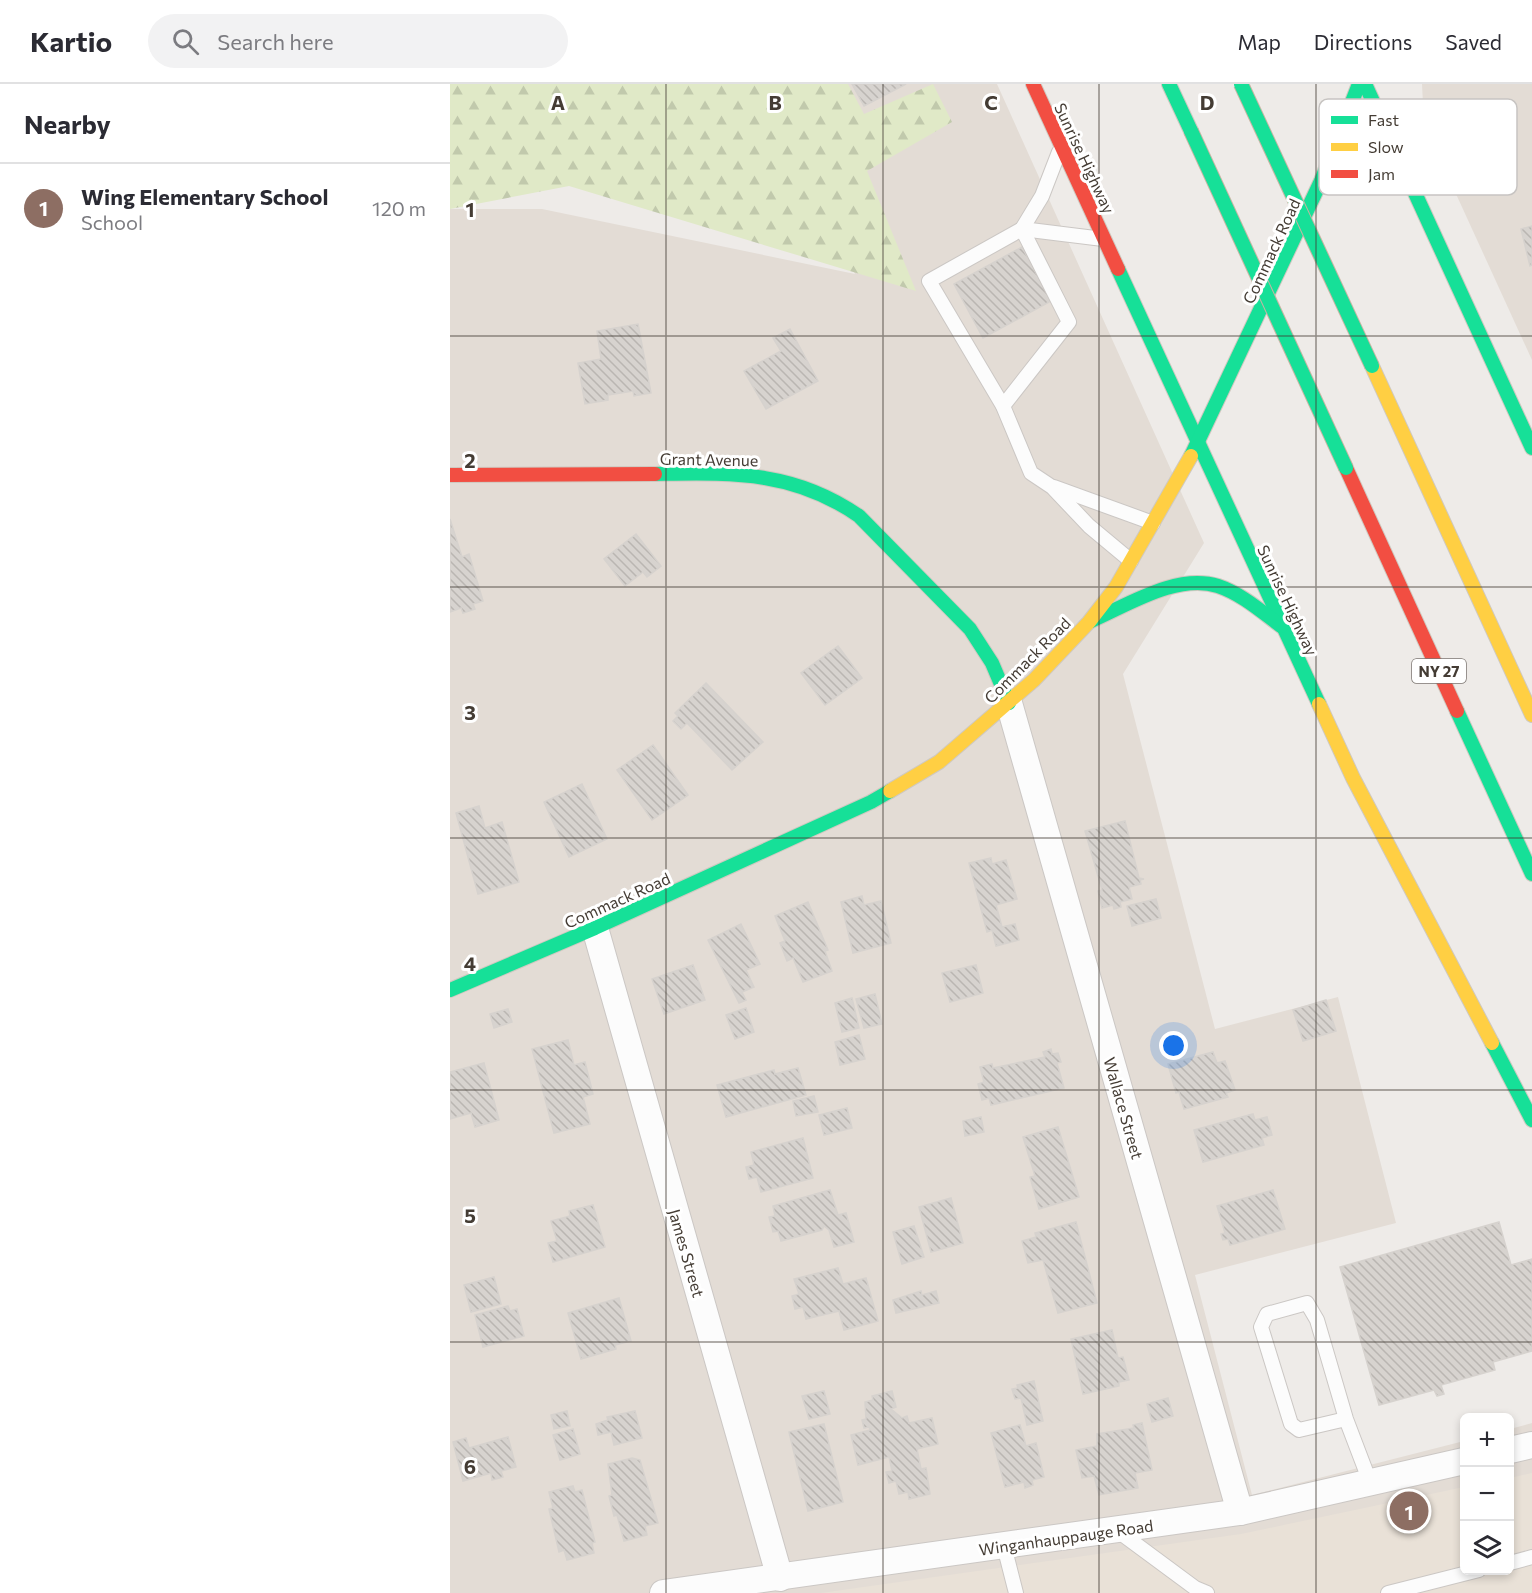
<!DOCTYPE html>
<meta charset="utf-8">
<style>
body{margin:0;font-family:Commissioner,sans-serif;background:#f2f2f3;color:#2b2b33}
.controls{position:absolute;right:18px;bottom:18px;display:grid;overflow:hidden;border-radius:9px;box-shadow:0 3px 9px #0003}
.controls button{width:54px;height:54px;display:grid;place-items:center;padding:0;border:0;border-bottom:2px solid #e1e1e2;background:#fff;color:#2b2b33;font:30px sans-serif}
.you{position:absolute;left:724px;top:962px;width:21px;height:21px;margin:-15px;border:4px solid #fff;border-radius:50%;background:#1a73e8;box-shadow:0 0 0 9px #1a73e833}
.badge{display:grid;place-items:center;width:39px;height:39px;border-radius:50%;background:#db2777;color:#fff;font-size:20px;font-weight:700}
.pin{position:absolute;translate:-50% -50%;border:3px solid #fff;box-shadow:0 2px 6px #0006}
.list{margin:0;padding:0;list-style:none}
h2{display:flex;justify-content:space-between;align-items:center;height:78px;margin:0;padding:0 24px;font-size:26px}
h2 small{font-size:20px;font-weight:400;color:#7c7c81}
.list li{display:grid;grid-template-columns:39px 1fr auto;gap:18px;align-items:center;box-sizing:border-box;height:90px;padding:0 24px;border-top:2px solid #e1e1e2}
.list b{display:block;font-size:22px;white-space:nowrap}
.list p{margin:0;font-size:20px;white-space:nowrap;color:#7c7c81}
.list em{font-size:20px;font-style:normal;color:#7c7c81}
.icon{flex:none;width:33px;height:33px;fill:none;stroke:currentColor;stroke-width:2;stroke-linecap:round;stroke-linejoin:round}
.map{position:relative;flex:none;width:1082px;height:1509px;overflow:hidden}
header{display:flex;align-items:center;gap:36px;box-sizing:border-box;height:84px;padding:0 30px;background:#fff;border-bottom:2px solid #e1e1e2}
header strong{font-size:28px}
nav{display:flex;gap:33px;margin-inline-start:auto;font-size:21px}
.search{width:420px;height:54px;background:#f2f2f3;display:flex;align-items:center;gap:15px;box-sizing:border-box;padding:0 21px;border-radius:33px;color:#7c7c81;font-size:22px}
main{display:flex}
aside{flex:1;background:#fff}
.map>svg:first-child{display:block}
.residential{fill:#e3dcd5}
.education{fill:#e9e1d7}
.forest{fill:url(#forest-firs)}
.building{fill:url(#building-back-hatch);stroke:#d6d2ce;stroke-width:1.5}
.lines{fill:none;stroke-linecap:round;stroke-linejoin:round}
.lane-casing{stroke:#cbc7c4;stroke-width:16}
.street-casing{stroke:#cbc7c4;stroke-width:28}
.fast-casing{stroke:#cfc9c0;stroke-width:16}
.slow-casing{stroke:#cfc9c0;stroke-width:16}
.jam-casing{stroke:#cfc9c0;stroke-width:16}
.lane{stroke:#fcfcfc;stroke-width:14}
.street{stroke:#fcfcfc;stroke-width:26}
.fast{stroke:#16e098;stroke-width:14}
.slow{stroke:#ffcf43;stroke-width:14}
.jam{stroke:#f24e42;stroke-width:14}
.fast-bridge-casing{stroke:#c6b5a3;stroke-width:16;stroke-linecap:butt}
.fast-bridge{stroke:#16e098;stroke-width:14}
.grid{fill:none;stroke:#443c34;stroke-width:1.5;stroke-opacity:0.55}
.labels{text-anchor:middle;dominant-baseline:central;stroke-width:6;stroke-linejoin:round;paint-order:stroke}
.shield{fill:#fff;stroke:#7c7671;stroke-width:1.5}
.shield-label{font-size:15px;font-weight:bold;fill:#443c34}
.street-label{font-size:16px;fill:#443c34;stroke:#fff}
.key{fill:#fff;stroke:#c7c4c2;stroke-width:1.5}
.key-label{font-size:16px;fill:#443c34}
.grid-label{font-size:20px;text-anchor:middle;font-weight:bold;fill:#443c34;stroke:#fff;stroke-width:6;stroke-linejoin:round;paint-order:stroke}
</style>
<header>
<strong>Kartio</strong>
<div class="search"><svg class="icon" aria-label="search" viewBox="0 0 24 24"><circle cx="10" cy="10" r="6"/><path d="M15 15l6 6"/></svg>Search here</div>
<nav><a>Map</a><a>Directions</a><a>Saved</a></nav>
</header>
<main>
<aside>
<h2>Nearby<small></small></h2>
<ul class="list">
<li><span class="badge" style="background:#8d6e63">1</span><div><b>Wing Elementary School</b><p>School</p></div><em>120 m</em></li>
</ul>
</aside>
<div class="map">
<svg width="1082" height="1509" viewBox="0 0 1082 1509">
<defs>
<pattern id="forest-firs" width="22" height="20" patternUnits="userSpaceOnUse" patternTransform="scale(1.5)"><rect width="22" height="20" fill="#e0e9c7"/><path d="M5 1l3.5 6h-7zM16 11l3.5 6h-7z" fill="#c1c9ac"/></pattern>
<pattern id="building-back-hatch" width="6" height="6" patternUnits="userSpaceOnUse" patternTransform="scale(1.5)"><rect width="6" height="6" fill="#d7d3cf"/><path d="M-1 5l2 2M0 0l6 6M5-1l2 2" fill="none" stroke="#bab6b2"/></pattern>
</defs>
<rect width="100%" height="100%" fill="#eeebe8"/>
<g class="residential">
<polygon points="304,0 547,0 754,459 673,590 765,945 888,913 946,1139 745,1191 802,1411 1014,1357 1014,1486 1060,1486 1060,1345 1082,1339 1082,1509 0,1509 0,125 92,125 405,190"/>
<polygon points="972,0 1082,0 1082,276 974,40"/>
</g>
<polygon class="education" points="1082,1389 1082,1509 371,1509 791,1450 1014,1403 1014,1486 1060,1486 1060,1394"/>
<polygon class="forest" points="0,0 398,0 414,30 483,0 502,38 417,87 466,207 119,102 0,125"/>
<g class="building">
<polygon points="402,0 456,0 414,22"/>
<polygon points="1082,142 1082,181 1080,182 1071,145"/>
<polygon points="572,163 601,217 533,254 504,200"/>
<polygon points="188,240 201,309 184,312 183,307 158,311 158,316 135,320 128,279 151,275 147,247"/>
<polygon points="340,245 368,297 316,325 294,287 331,267 323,254"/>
<polygon points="0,435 12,473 19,470 33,517 23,520 25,525 13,529 11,524 0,528"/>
<polygon points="186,450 211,482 197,493 193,488 175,502 154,475"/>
<polygon points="388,562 412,594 375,621 351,589"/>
<polygon points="256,599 313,658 282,686 237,639 231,645 223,637 228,632 225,629"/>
<polygon points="203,661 238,711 202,736 167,686"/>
<polygon points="132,700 157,755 119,773 94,718"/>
<polygon points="29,722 35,744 52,738 69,798 28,810 6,729"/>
<polygon points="675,737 689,794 694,795 690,796 691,800 679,803 682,815 670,818 671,823 664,825 663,821 652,824 648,807 652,806 635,747"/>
<polygon points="541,774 542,780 556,776 567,815 546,821 552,843 565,840 569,856 546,862 542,846 537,848 519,779"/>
<polygon points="412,812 414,821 431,817 441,859 403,869 391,818"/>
<polygon points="706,815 711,834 682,842 677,822"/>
<polygon points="358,818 378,866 375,867 382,887 353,898 343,874 337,877 330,859 335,857 325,832"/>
<polygon points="291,840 310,880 296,886 304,903 292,908 296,916 289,919 258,856"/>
<polygon points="243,881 255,916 214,930 202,895"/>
<polygon points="526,881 533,909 500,918 492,889"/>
<polygon points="425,910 432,940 414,944 406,915"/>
<polygon points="402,914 409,944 392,948 385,919"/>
<polygon points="876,916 886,947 853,957 843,926"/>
<polygon points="296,924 304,948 285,955 276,931"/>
<polygon points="58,925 62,938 44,944 40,930"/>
<polygon points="409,951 415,975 390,981 385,958"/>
<polygon points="118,956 124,981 135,978 143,1010 133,1013 140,1040 104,1049 82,965"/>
<polygon points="601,965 602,970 608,969 611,978 607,979 614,1004 541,1021 539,1014 532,1016 528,1000 534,998 530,983 542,980 543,984 595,973 593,968"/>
<polygon points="763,968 767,979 775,977 785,1006 776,1009 778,1013 734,1025 729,1008 726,1009 718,980"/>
<polygon points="34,979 49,1036 25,1043 21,1029 0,1035 0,988"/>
<polygon points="348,984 356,1011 276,1033 267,1001 324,986 325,990"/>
<polygon points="364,1012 368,1028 346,1032 343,1017"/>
<polygon points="397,1024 402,1044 374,1051 369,1031"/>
<polygon points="803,1030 805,1036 817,1033 822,1051 812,1054 814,1061 753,1078 744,1046"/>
<polygon points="531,1033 534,1048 515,1052 513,1037"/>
<polygon points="608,1043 629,1113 589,1125 580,1093 585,1092 573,1053"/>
<polygon points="353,1054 363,1094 311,1108 307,1093 299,1095 296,1083 304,1081 301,1068"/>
<polygon points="380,1106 388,1131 396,1129 404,1158 384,1163 379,1146 374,1142 372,1146 331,1157 328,1147 323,1148 319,1133 325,1132 323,1122"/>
<polygon points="823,1106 835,1145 780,1161 778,1155 773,1156 771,1150 775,1149 767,1122"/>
<polygon points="501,1114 513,1159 481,1168 469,1123"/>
<polygon points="143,1121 155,1163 103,1178 98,1159 107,1157 101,1137 120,1132 119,1127"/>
<polygon points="626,1138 647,1219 608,1229 593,1176 578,1179 572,1157 586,1153 585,1149"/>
<polygon points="1049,1138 1061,1181 1082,1175 1082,1267 1043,1278 1045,1286 991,1301 994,1310 987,1312 984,1306 929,1321 890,1183"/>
<polygon points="464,1142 474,1173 452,1180 443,1148"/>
<polygon points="388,1184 393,1200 416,1194 428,1237 394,1246 389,1227 356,1235 353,1223 345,1225 342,1212 349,1210 344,1195"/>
<polygon points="44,1193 51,1220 21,1228 14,1201"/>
<polygon points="471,1207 472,1211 486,1207 489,1219 446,1229 443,1216"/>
<polygon points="169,1214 181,1257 165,1261 166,1265 131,1275 118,1229"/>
<polygon points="58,1222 60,1227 67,1225 74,1252 33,1263 25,1231"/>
<polygon points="662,1246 668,1274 673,1273 679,1296 669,1298 669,1302 633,1310 621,1255"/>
<polygon points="584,1297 593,1337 577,1341 571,1314 565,1315 562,1305 568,1304 567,1301"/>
<polygon points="374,1307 380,1330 359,1335 352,1312"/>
<polygon points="442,1307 446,1323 441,1325 452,1334 457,1332 459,1339 482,1334 488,1360 467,1365 471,1385 476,1384 480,1410 459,1415 458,1408 449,1410 446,1397 439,1399 436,1388 442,1387 439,1373 408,1381 401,1351 420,1346 419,1343 414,1344 412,1336 416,1335 415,1318 423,1316 422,1312"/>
<polygon points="718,1314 723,1332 702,1338 697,1320"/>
<polygon points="117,1327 120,1342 104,1345 101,1331"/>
<polygon points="185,1327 192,1354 164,1361 161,1348 148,1351 146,1340 158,1336 157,1333"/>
<polygon points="692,1339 702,1386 685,1389 688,1404 649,1411 644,1392 632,1394 626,1366 647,1362 647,1350 684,1344 683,1341"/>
<polygon points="374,1340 393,1418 358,1427 339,1348"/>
<polygon points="570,1341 576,1362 586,1359 594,1393 582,1396 583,1401 575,1404 574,1398 555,1403 541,1349"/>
<polygon points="123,1345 130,1370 110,1376 103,1351"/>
<polygon points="58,1353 66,1383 51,1387 53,1393 42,1396 41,1389 13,1397 3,1358 16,1354 19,1364"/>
<polygon points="182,1374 190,1376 208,1439 195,1442 197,1451 174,1457 167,1431 164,1432 159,1412 162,1411 158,1380"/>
<polygon points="123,1402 125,1408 132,1406 145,1458 142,1459 144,1469 117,1476 114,1466 109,1468 99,1425 103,1424 99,1408"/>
</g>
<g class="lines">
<g class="lane-casing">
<g id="lane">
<polyline points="609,68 592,112 572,145 479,197 553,322 581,389 602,403 639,442 681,477"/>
<polyline points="572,145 653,155"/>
<polyline points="553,322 619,238 572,145"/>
<polyline points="604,403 703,439"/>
<polyline points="896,1335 849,1346 841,1340 811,1243 817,1230 857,1219 867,1236 896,1335 920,1398"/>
<polyline points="668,1447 745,1504 757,1509"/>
<polyline points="554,1462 566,1509"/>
<polyline points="1060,1479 1082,1473"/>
<polyline points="938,1509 1029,1486"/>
</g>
</g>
<g class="street-casing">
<g id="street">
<polyline points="559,619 790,1428"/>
<polyline points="145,844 330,1494"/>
<polyline points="1060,1366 1082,1361"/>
<polyline points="213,1509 790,1428 1014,1377"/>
</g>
</g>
<g class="fast-casing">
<g id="fast">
<polyline points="719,0 741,47"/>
<polyline points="915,0 1082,364"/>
<polyline points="668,185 869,620"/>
<polyline points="741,372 871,97 909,0"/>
<path d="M205,390C281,389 343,386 409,432L520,545L542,579L559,619"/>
<path d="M641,537C678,521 727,489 768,502C792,510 812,528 831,542"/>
<polyline points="1007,627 1082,790"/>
<polyline points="0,906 145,844 421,718 440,707"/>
<polyline points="1042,959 1082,1036"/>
</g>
</g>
<g class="slow-casing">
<g id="slow">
<polyline points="922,282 1082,631"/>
<polyline points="869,620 903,694 1042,959"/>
<polyline points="440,707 489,678 584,596 639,538 666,503 741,372"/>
</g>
</g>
<g class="jam-casing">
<g id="jam">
<polyline points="583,0 668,185"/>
<polyline points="896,384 1007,627"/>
<polyline points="0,391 205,390"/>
</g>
</g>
<use href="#lane" class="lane"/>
<use href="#street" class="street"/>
<use href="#fast" class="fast"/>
<use href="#slow" class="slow"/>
<use href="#jam" class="jam"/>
<g class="fast-bridge-casing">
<g id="fast-bridge">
<polyline points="791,0 922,282"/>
<polyline points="741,47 896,384"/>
</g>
</g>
<use href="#fast-bridge" class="fast-bridge"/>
</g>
<path class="grid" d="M216,0V1509M433,0V1509M649,0V1509M866,0V1509M0,252H1082M0,503H1082M0,754H1082M0,1006H1082M0,1258H1082"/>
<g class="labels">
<rect class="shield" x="962" y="575" width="54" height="24" rx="4.5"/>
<g class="shield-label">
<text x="989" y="587">NY 27</text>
</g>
<g class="street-label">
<text transform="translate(635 74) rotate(65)">Sunrise Highway</text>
<text transform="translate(821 167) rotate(-65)">Commack Road</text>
<text transform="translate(259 375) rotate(1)">Grant Avenue</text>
<text transform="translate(838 516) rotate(65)">Sunrise Highway</text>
<text transform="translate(577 576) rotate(-45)">Commack Road</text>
<text transform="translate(167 816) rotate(-24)">Commack Road</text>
<text transform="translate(674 1024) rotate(74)">Wallace Street</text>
<text transform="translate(237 1169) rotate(74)">James Street</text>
<text transform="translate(616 1453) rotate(-8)">Winganhauppauge Road</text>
</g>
</g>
<rect x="869" y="15" width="198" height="96" rx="9" class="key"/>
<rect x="881" y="32" width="27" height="8" fill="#16e098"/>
<rect x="881" y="59" width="27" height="8" fill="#ffcf43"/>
<rect x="881" y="86" width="27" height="8" fill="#f24e42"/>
<g class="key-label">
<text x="918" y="42">Fast</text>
<text x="918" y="69">Slow</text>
<text x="918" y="96">Jam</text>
</g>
<g class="grid-label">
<text x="108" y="26">A</text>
<text x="325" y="26">B</text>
<text x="541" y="26">C</text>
<text x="757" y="26">D</text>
<text x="20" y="133">1</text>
<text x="20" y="384">2</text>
<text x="20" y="636">3</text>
<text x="20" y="887">4</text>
<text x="20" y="1139">5</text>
<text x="20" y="1390">6</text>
</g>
</svg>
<div class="controls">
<button>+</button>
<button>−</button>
<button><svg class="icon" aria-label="layers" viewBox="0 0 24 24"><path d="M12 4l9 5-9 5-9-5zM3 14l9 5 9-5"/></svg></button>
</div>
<div class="you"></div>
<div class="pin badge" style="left:959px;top:1427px;background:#8d6e63">1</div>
</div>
</main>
